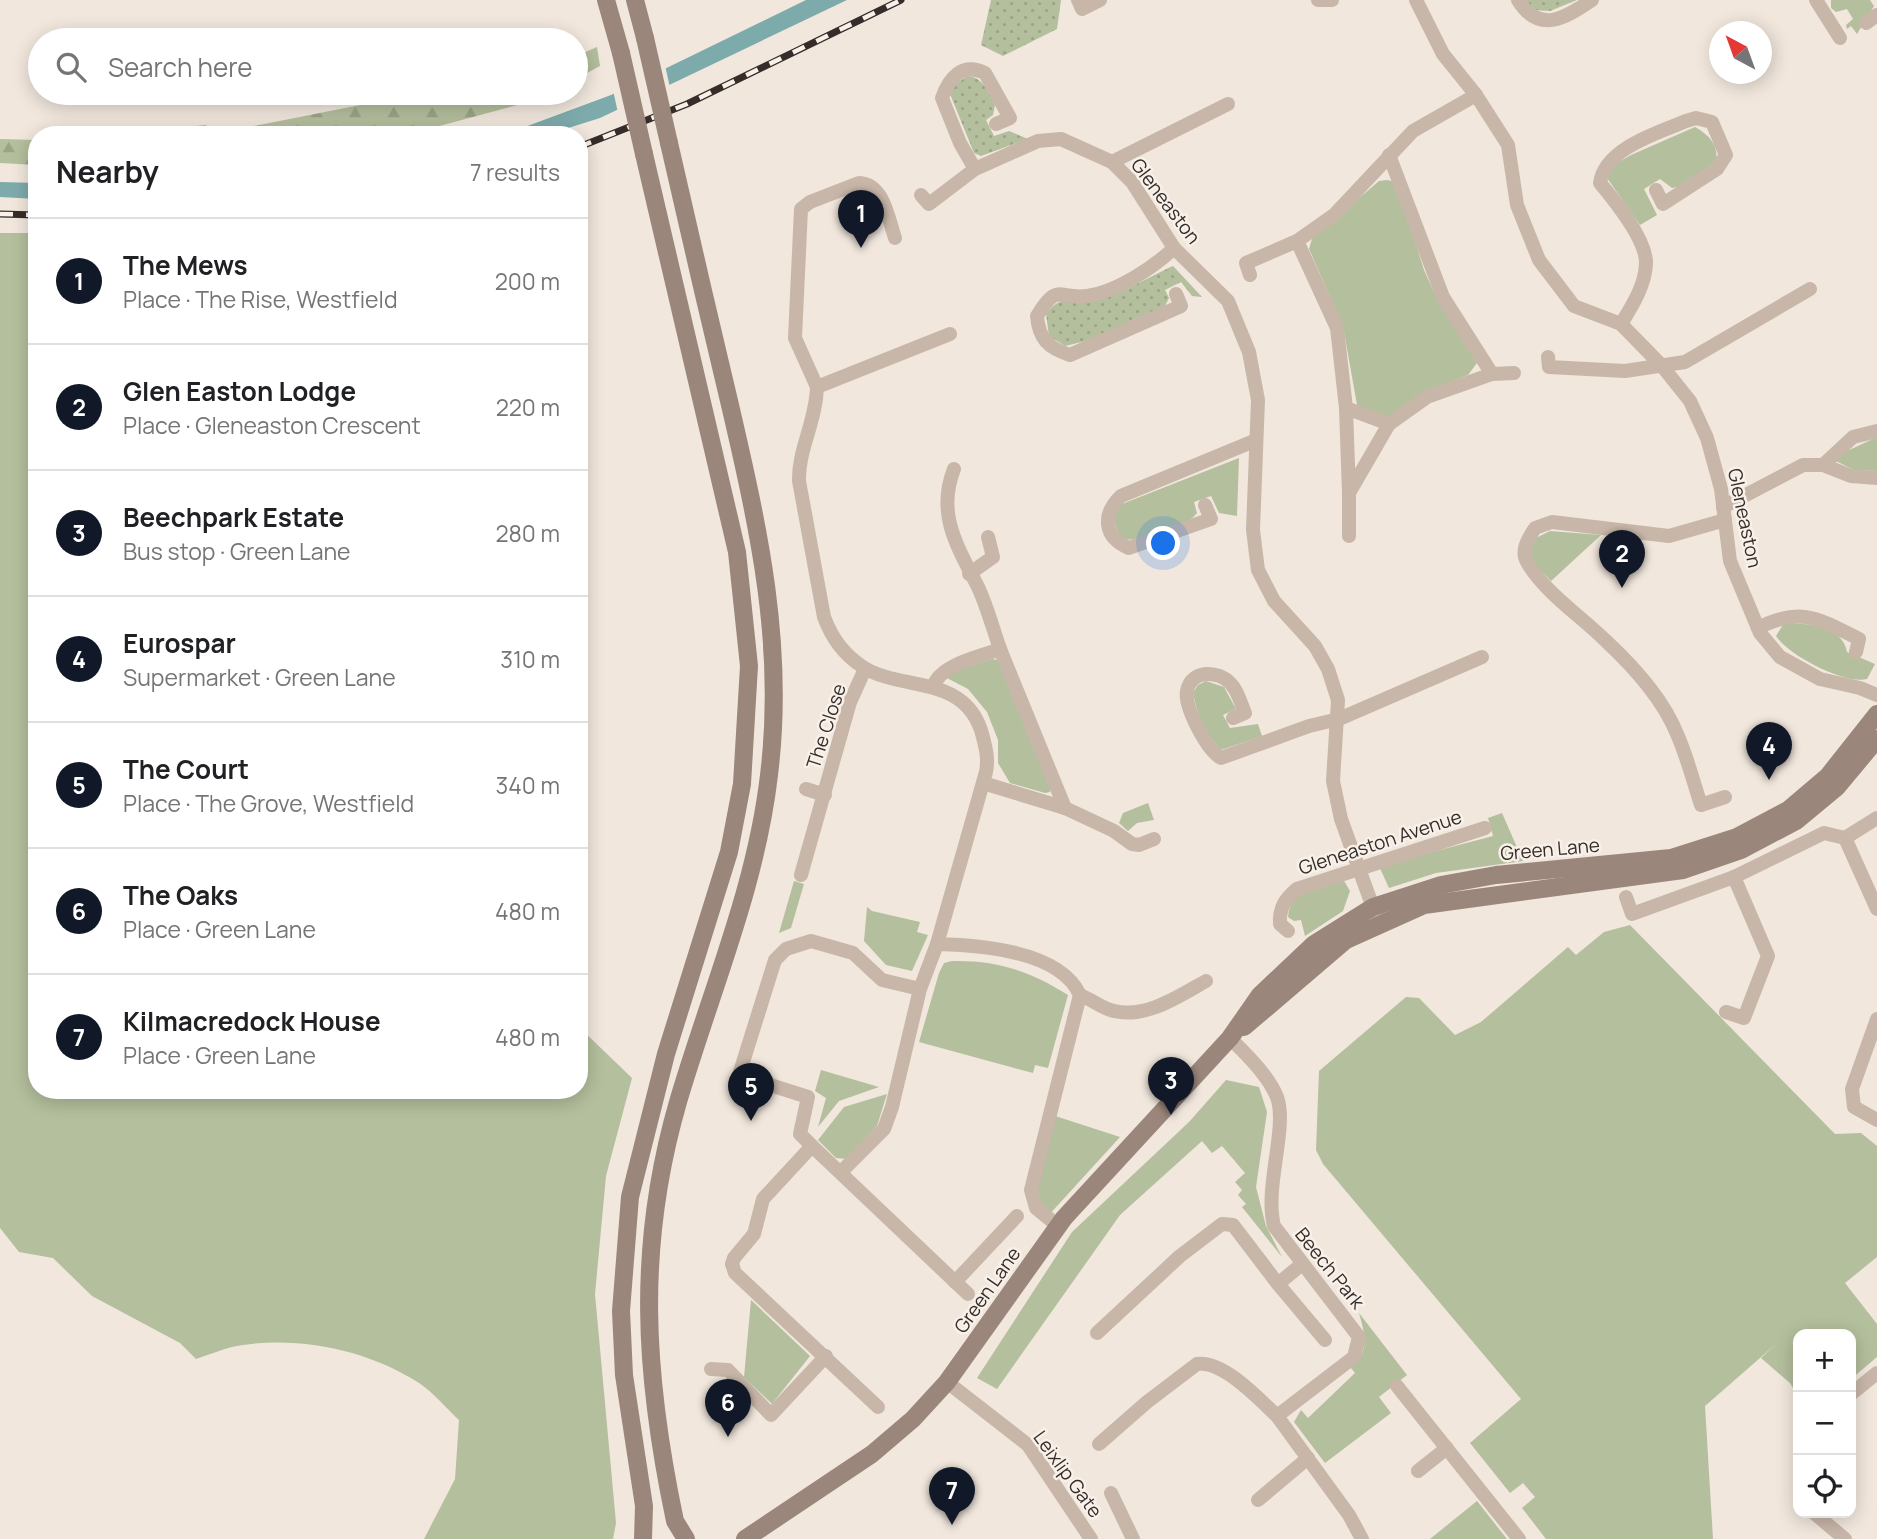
<!DOCTYPE html>
<meta charset="utf-8">
<style>
body{margin:0;font-family:Manrope,sans-serif;background:#f2f2f2;color:#202124}
.controls{position:absolute;right:21px;bottom:21px;display:grid;overflow:hidden;border-radius:14px;box-shadow:0 4px 18px #0003}
.controls button{width:63px;height:63px;display:grid;place-items:center;padding:0;border:0;border-bottom:2px solid #e0e0e0;background:#fff;color:#202124;font:35px sans-serif}
.compass{position:absolute;left:1709px;top:21px;width:63px;height:63px;border-radius:50%;background:#fff;box-shadow:0 4px 18px #0003;rotate:319deg}
.you{position:absolute;left:1164px;top:544px;width:24px;height:24px;margin:-18px;border:5px solid #fff;border-radius:50%;background:#1a73e8;box-shadow:0 0 0 10px #1a73e833}
.badge{display:grid;place-items:center;width:46px;height:46px;border-radius:50%;background:#111827;color:#fff;font-size:23px;font-weight:700}
.pin{position:absolute;translate:-50% -58px;filter:drop-shadow(0 2px 4px #0008)}
.pin::after{content:'';position:absolute;top:37px;width:24px;height:21px;background:inherit;clip-path:polygon(0 0,100% 0,50% 100%)}
.list{margin:0;padding:0;list-style:none}
h2{display:flex;justify-content:space-between;align-items:center;height:91px;margin:0;padding:0 28px;font-size:30px}
h2 small{font-size:23px;font-weight:400;color:#757577}
.list li{display:grid;grid-template-columns:46px 1fr auto;gap:21px;align-items:center;box-sizing:border-box;height:126px;padding:0 28px;border-top:2px solid #e0e0e0}
.list b{display:block;font-size:26px;white-space:nowrap}
.list p{margin:0;font-size:23px;white-space:nowrap;color:#757577}
.list em{font-size:23px;font-style:normal;color:#757577}
.icon{flex:none;width:38px;height:38px;fill:none;stroke:currentColor;stroke-width:2;stroke-linecap:round;stroke-linejoin:round}
.map{position:relative;flex:none;width:1877px;height:1539px;overflow:hidden}
.search{position:absolute;background:#fff;box-shadow:0 4px 18px #0003;left:28px;top:28px;width:560px;height:77px;display:flex;align-items:center;gap:18px;box-sizing:border-box;padding:0 24px;border-radius:38px;color:#757577;font-size:26px}
.panel{position:absolute;background:#fff;box-shadow:0 4px 18px #0003;left:28px;top:126px;width:560px;height:973px;border-radius:28px}
.map>svg:first-child{display:block}
.grass{fill:#b4bf9d}
.forest{fill:url(#forest-firs)}
.park{fill:url(#park-dots)}
.water{fill:#7dabac}
.pier{fill:#f1e7dd}
.lines{fill:none;stroke-linecap:round;stroke-linejoin:round}
.street{stroke:#c8b7a9;stroke-width:14}
.secondary{stroke:#9b867b;stroke-width:18}
.rail-casing{stroke:#362c29;stroke-width:7}
.rail{stroke:#f8f1e9;stroke-width:4.5;stroke-dasharray:13;stroke-linecap:butt}
.secondary-bridge{stroke:#9b867b;stroke-width:18}
.labels{text-anchor:middle;dominant-baseline:central;stroke-width:5;stroke-linejoin:round;paint-order:stroke}
.street-label{font-size:19px;fill:#362c29;stroke:#f8f1e9}
</style>
<div class="map">
<svg width="1877" height="1539" viewBox="0 0 1877 1539">
<defs>
<pattern id="forest-firs" width="22" height="20" patternUnits="userSpaceOnUse" patternTransform="scale(1.75)"><rect width="22" height="20" fill="#b4bf9d"/><path d="M5 1l3.5 6h-7zM16 11l3.5 6h-7z" fill="#9ba487"/></pattern>
<pattern id="park-dots" width="8" height="8" patternUnits="userSpaceOnUse" patternTransform="scale(1.75)"><rect width="8" height="8" fill="#b4bf9d"/><path d="M2 2h.1M6 6h.1" fill="none" stroke="#9ba487" stroke-width="1.8" stroke-linecap="round"/></pattern>
</defs>
<rect width="100%" height="100%" fill="#f1e7dd"/>
<g class="grass">
<polygon points="1831,0 1870,0 1874,6 1857,34 1851,26 1847,29 1846,25 1853,19 1847,9 1836,12 1831,8"/>
<path d="M1695,127C1709,135 1719,145 1716,162L1678,187L1672,188L1660,179L1644,189L1657,215L1640,225L1607,178L1614,165L1631,155Z"/>
<polygon points="1387,180 1396,182 1424,270 1437,299 1477,363 1468,375 1426,391 1392,416 1385,417 1357,405 1343,326 1309,249 1312,239 1379,181"/>
<path d="M0,233H37V1090H579V1027L632,1078L606,1176L595,1294L616,1523L613,1539H424L455,1479L459,1420C446,1408 434,1393 419,1383C370,1351 302,1336 243,1345C227,1347 211,1354 196,1359L180,1343L92,1296L53,1258L19,1252L0,1228Z"/>
<polygon points="1877,437 1877,471 1854,470 1836,461 1845,452"/>
<path d="M1239,458L1237,516L1219,513L1211,496L1194,502L1197,513C1188,527 1138,543 1122,539C1114,526 1111,517 1122,504Z"/>
<polygon points="1550,531 1601,535 1551,581 1535,565 1530,552 1536,538"/>
<path d="M1784,623C1807,623 1843,626 1847,652L1875,664L1867,679C1845,685 1788,655 1776,636Z"/>
<polygon points="992,659 998,660 1051,785 1050,792 1045,793 1010,783 998,763 998,740 987,712 968,689 947,678 955,671"/>
<path d="M1206,681L1224,687L1236,709L1223,715L1230,728L1258,724L1262,736L1221,750C1206,734 1197,715 1193,693L1198,685Z"/>
<polygon points="1148,803 1154,820 1137,823 1128,831 1119,823 1123,813"/>
<polygon points="1502,813 1523,861 1436,873 1389,888 1379,866 1493,836 1488,818"/>
<path d="M1343,879L1350,891L1343,911L1305,936L1301,920L1294,921L1288,917C1290,889 1320,886 1343,879Z"/>
<polygon points="794,881 804,884 791,928 779,933"/>
<polygon points="867,907 872,911 920,922 917,932 928,935 912,971 886,965 864,941"/>
<polygon points="1630,925 1835,1134 1861,1133 1877,1146 1877,1257 1845,1283 1877,1324 1877,1357 1851,1379 1851,1334 1798,1334 1798,1396 1790,1383 1761,1358 1776,1344 1705,1406 1713,1539 1546,1539 1522,1508 1535,1497 1523,1483 1510,1493 1470,1443 1521,1399 1323,1164 1316,1150 1319,1071 1406,997 1419,998 1455,1035 1481,1022 1568,947 1576,955 1604,932"/>
<path d="M952,961C997,960 1030,971 1068,995L1048,1068L1035,1065L1033,1073L919,1042L939,973L944,963Z"/>
<polygon points="821,1070 879,1087 839,1101 818,1127 826,1098 815,1091"/>
<polygon points="1226,1080 1259,1087 1267,1112 1256,1187 1266,1226 1282,1257 1242,1207 1246,1204 1238,1195 1242,1190 1235,1182 1245,1173 1222,1146 1212,1153 1202,1141 1120,1215 997,1389 977,1378 1072,1232 1189,1122"/>
<polygon points="887,1094 877,1126 846,1159 836,1158 818,1140 844,1107"/>
<polygon points="1049,1114 1120,1137 1047,1217 1031,1190"/>
<polygon points="751,1300 810,1356 772,1404 744,1377"/>
<path d="M1359,1313L1407,1375L1379,1397L1391,1413L1325,1463L1294,1422L1301,1410L1308,1418L1355,1373L1351,1368C1370,1353 1365,1334 1359,1313Z"/>
<polygon points="1477,1501 1507,1539 1430,1539"/>
</g>
<g class="forest">
<polygon points="597,47 600,66 576,79 576,56"/>
<polygon points="421,93 562,93 406,135 107,135 206,125 208,135"/>
<polygon points="0,139 37,140 37,165 0,163"/>
</g>
<g class="park">
<polygon points="991,0 1061,0 1057,29 1003,56 981,45"/>
<polygon points="1525,0 1577,0 1550,11 1531,10"/>
<path d="M968,76C984,78 988,92 995,105L993,115L986,120L994,136L1009,131L1028,139L981,156L974,153L950,94L955,84Z"/>
<path d="M1173,266L1202,297L1192,296L1181,282L1165,290L1169,298L1165,306L1094,339L1065,346L1049,336L1046,314C1060,294 1075,301 1096,299C1117,297 1152,275 1173,266Z"/>
</g>
<g class="water">
<polygon points="806,0 847,0 600,118 546,135 503,135 611,95"/>
<polygon points="0,182 37,183 37,199 0,197"/>
</g>
<polygon class="pier" points="665,65 670,88 618,113 613,90"/>
<g class="lines">
<g class="street">
<polyline points="1078,0 1082,9 1100,0"/>
<polyline points="1318,0 1332,0"/>
<polyline points="1416,0 1443,54 1476,95 1508,145 1517,205 1539,260 1574,306 1621,324 1662,366 1690,401 1707,438 1721,489 1730,561 1760,633 1780,657 1820,679 1860,688 1877,695"/>
<path d="M1518,0C1539,34 1564,19 1592,0"/>
<polyline points="1816,0 1840,38"/>
<polyline points="1866,23 1877,15"/>
<polyline points="1112,162 1228,104"/>
<path d="M975,169L960,143L942,98C949,78 962,62 985,73L1010,118L996,124"/>
<polyline points="921,195 929,204 975,169 1038,141 1061,139 1112,162 1132,182 1174,248 1228,301 1249,352 1258,400 1253,530 1258,570 1274,601 1315,646 1328,669 1338,700 1333,781 1341,819 1371,902 1382,922"/>
<path d="M895,238C888,218 884,184 859,183L810,202L801,209L795,338L817,387L950,334"/>
<polyline points="1297,241 1337,328 1346,408 1349,493 1389,424 1427,397 1492,374 1443,297 1389,155"/>
<path d="M1174,248C1153,268 1116,292 1087,296C1059,300 1058,281 1037,316C1039,339 1048,348 1070,355L1181,306L1176,294"/>
<polyline points="1250,275 1246,263 1297,241 1334,215 1413,131 1476,95"/>
<path d="M1621,324C1632,306 1645,286 1646,264C1647,240 1615,201 1600,183C1605,148 1658,133 1686,121L1696,118L1712,122L1726,155L1717,169L1663,204L1656,190"/>
<polyline points="1548,357 1549,367 1625,371 1685,362 1810,289"/>
<polyline points="1492,374 1514,373"/>
<path d="M817,387C816,422 798,450 799,481L824,617C832,638 843,654 863,667C900,691 962,674 981,730C985,745 989,757 986,772L937,944C980,945 1060,951 1080,995L1031,1190L1036,1208L1058,1226"/>
<polyline points="1346,408 1389,424"/>
<polyline points="1823,465 1853,437 1877,431"/>
<path d="M954,469C936,515 958,547 978,587C987,606 993,629 1000,649"/>
<path d="M1205,505L1211,519L1129,548C1103,537 1102,514 1121,496L1254,441"/>
<polyline points="1723,507 1803,465 1823,465 1851,476 1877,478"/>
<path d="M1725,520L1669,536L1552,522L1535,528C1529,538 1520,550 1527,562C1545,593 1581,616 1606,641C1634,667 1663,699 1677,734C1687,756 1693,781 1701,805L1725,797"/>
<polyline points="1349,536 1349,493"/>
<polyline points="969,574 993,557 988,537"/>
<path d="M1758,628C1801,606 1819,619 1859,639L1856,652"/>
<path d="M933,687C940,664 980,657 1000,649L1065,808"/>
<path d="M1233,718L1245,713C1241,704 1238,691 1231,684C1219,670 1191,669 1187,691C1184,707 1207,750 1221,758L1309,726L1339,719L1482,657"/>
<polyline points="983,783 1065,808 1114,831 1132,844 1139,845 1154,839"/>
<polyline points="806,789 825,795"/>
<polyline points="1845,838 1877,909"/>
<polyline points="801,875 850,702 865,669"/>
<polyline points="1626,897 1632,914 1734,877 1824,833 1845,838 1877,818"/>
<path d="M1288,931L1280,924C1279,908 1285,899 1297,889L1485,828"/>
<path d="M1080,995C1091,999 1103,1009 1114,1011C1146,1019 1179,996 1206,981"/>
<polyline points="1726,1012 1744,1018 1768,956 1734,877"/>
<polyline points="1877,1019 1852,1089 1854,1107 1877,1120"/>
<path d="M1230,1038C1246,1054 1268,1075 1277,1097C1288,1128 1264,1187 1274,1226L1359,1337L1354,1357L1277,1416L1349,1515L1362,1539"/>
<polyline points="812,1146 800,1134 808,1097 739,1075 775,960 786,949 811,941 853,953 882,980 920,989"/>
<polyline points="841,1172 884,1129 892,1107 920,989 937,944"/>
<polyline points="1302,1264 1278,1284 1325,1340"/>
<polyline points="955,1282 1017,1216"/>
<polyline points="1097,1333 1180,1256 1222,1224 1233,1225 1278,1284"/>
<polyline points="711,1369 728,1370 771,1415 826,1356"/>
<polyline points="947,1382 1028,1445 1091,1539"/>
<polyline points="1397,1386 1519,1539"/>
<polyline points="1851,1394 1877,1373"/>
<polyline points="878,1407 735,1273 732,1264 734,1258 754,1234 763,1199 812,1146 968,1294"/>
<path d="M1099,1444L1147,1402L1197,1364C1223,1360 1259,1399 1277,1416"/>
<polyline points="1418,1471 1447,1448"/>
<polyline points="1111,1493 1133,1539"/>
<polyline points="1258,1500 1308,1458"/>
<polyline points="1814,1513 1845,1539"/>
</g>
<g class="secondary">
<polyline points="606,0 621,53"/>
<polyline points="635,0 645,38"/>
<path d="M669,143C689,230 709,318 730,405C759,530 785,646 769,775C756,888 710,993 678,1102C636,1247 644,1374 675,1521L686,1539"/>
<polyline points="1244,1027 1346,940 1424,905 1683,870 1741,850 1796,821 1837,787 1877,739"/>
<polyline points="643,1539 644,1506 624,1375 621,1311 630,1197 666,1054 729,852 742,784 749,666 737,552 644,154"/>
<polyline points="745,1539 872,1454 913,1419 947,1382 1064,1218 1230,1038 1260,995 1314,944 1373,907 1441,885 1496,875 1671,858 1737,837 1788,810 1828,776 1877,714"/>
</g>
<g class="rail-casing">
<g id="rail">
<polyline points="579,147 687,104 901,0"/>
<polyline points="0,214 37,215"/>
</g>
</g>
<use href="#rail" class="rail"/>
<g class="secondary-bridge">
<polyline points="645,38 669,143"/>
<polyline points="621,53 644,154"/>
</g>
</g>
<g class="labels">
<g class="street-label">
<text transform="translate(1166 201) rotate(53)">Gleneaston</text>
<text transform="translate(1745 518) rotate(78)">Gleneaston</text>
<text transform="translate(826 726) rotate(-72)">The Close</text>
<text transform="translate(1380 842) rotate(-18)">Gleneaston Avenue</text>
<text transform="translate(1550 849) rotate(-5)">Green Lane</text>
<text transform="translate(1330 1268) rotate(51)">Beech Park</text>
<text transform="translate(987 1290) rotate(-55)">Green Lane</text>
<text transform="translate(1068 1474) rotate(54)">Leixlip Gate</text>
</g>
</g>
</svg>
<div class="controls">
<button>+</button>
<button>−</button>
<button><svg class="icon" aria-label="locate" viewBox="0 0 24 24"><circle cx="12" cy="12" r="6"/><path d="M12 2v4M12 18v4M2 12h4M18 12h4"/></svg></button>
</div>
<svg class="compass" viewBox="-18 -18 36 36"><path d="M0-13l5 13h-10z" fill="#e53935"/><path d="M0 13l5-13h-10z" fill="#757577"/></svg>
<div class="you"></div>
<div class="pin badge" style="left:861px;top:248px">1</div>
<div class="pin badge" style="left:1622px;top:588px">2</div>
<div class="pin badge" style="left:1171px;top:1115px">3</div>
<div class="pin badge" style="left:1769px;top:780px">4</div>
<div class="pin badge" style="left:751px;top:1121px">5</div>
<div class="pin badge" style="left:728px;top:1437px">6</div>
<div class="pin badge" style="left:952px;top:1525px">7</div>
<div class="search"><svg class="icon" aria-label="search" viewBox="0 0 24 24"><circle cx="10" cy="10" r="6"/><path d="M15 15l6 6"/></svg>Search here</div>
<section class="panel">
<h2>Nearby<small>7 results</small></h2>
<ul class="list">
<li><span class="badge">1</span><div><b>The Mews</b><p>Place · The Rise, Westfield</p></div><em>200 m</em></li>
<li><span class="badge">2</span><div><b>Glen Easton Lodge</b><p>Place · Gleneaston Crescent</p></div><em>220 m</em></li>
<li><span class="badge">3</span><div><b>Beechpark Estate</b><p>Bus stop · Green Lane</p></div><em>280 m</em></li>
<li><span class="badge">4</span><div><b>Eurospar</b><p>Supermarket · Green Lane</p></div><em>310 m</em></li>
<li><span class="badge">5</span><div><b>The Court</b><p>Place · The Grove, Westfield</p></div><em>340 m</em></li>
<li><span class="badge">6</span><div><b>The Oaks</b><p>Place · Green Lane</p></div><em>480 m</em></li>
<li><span class="badge">7</span><div><b>Kilmacredock House</b><p>Place · Green Lane</p></div><em>480 m</em></li>
</ul>
</section>
</div>
